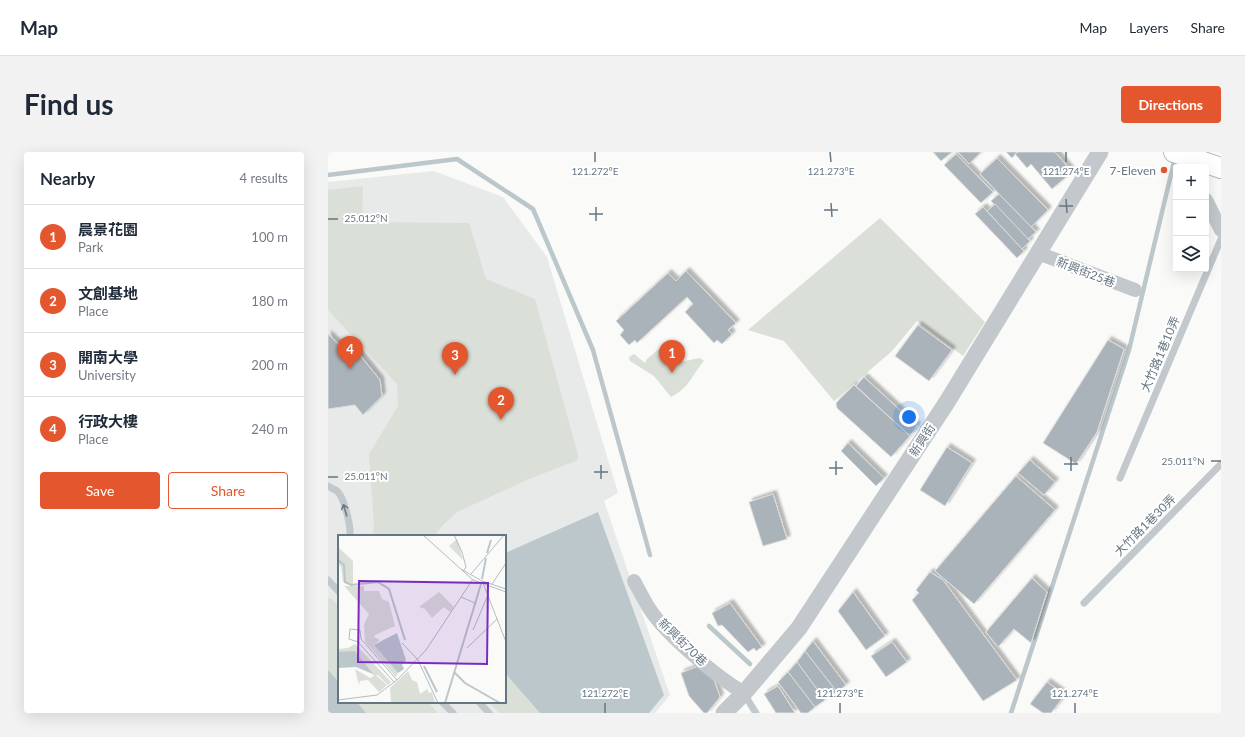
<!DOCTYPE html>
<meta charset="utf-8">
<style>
body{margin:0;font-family:Lato,"Noto Sans TC",sans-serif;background:#f2f2f3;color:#1f2937}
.controls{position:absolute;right:12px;top:12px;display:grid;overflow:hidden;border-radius:4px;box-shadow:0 4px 16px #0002}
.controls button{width:36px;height:36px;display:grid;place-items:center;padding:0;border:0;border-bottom:1px solid #e0e1e3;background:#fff;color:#1f2937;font:20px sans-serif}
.you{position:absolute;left:581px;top:265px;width:14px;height:14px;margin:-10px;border:3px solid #fff;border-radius:50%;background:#1a73e8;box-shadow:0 0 0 6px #1a73e833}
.badge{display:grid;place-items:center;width:26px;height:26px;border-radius:50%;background:#e4572e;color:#fff;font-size:13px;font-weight:700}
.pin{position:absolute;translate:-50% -33px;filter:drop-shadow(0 1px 2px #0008)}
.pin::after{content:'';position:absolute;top:21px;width:14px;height:12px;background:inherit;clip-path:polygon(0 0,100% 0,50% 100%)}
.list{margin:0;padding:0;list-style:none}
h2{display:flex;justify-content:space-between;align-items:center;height:52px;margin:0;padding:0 16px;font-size:17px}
h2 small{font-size:13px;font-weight:400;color:#747a83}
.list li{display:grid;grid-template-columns:26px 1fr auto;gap:12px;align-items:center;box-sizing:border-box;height:64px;padding:0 16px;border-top:1px solid #e0e1e3}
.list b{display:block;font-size:15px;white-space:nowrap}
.list p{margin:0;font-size:13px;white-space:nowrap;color:#747a83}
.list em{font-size:13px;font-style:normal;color:#747a83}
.actions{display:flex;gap:8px;padding:12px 16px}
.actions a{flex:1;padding:9px 0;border:1px solid #e4572e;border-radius:4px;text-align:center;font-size:14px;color:#e4572e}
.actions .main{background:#e4572e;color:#fff}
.icon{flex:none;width:22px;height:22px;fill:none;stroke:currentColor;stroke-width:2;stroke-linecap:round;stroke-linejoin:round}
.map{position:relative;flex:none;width:893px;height:561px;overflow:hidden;border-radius:4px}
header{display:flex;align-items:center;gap:24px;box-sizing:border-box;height:56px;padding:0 20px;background:#fff;border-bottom:1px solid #e0e1e3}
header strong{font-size:19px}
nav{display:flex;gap:22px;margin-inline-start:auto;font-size:14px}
.intro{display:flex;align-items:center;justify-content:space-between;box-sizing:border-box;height:96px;padding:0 24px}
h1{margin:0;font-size:28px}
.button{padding:10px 18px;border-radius:4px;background:#e4572e;color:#fff;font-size:14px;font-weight:700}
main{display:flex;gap:24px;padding:0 24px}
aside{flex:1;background:#fff;border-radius:4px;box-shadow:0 4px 16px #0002}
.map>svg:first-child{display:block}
.built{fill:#e8e9e9;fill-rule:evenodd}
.green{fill:#dadfd7}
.water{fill:#bbc7cb}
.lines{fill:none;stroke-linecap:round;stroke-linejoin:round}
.stream{stroke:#bbc7cb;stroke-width:4.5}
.building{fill:#aab3b9;stroke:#dcdcda;filter:url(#shadow)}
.secondary-casing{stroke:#b3babf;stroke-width:22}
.service{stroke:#c3c8cc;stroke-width:7}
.minor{stroke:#c3c8cc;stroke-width:14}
.tertiary{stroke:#c3c8cc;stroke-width:17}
.secondary{stroke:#fff;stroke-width:20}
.oneway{stroke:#6a7a87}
.ticks{fill:none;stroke:#657683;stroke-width:1.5}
.poi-dot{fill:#e4572e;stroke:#fff;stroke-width:1.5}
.labels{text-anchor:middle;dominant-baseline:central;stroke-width:4;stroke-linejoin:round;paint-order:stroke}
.poi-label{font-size:12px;fill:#657683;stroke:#fff;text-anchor:end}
.street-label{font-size:12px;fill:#657683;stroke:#fff}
.inset-river{fill:none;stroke:#bbc7cb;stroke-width:2}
.inset-road{fill:none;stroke:#b5bdc2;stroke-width:1}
.view{fill:#7b2cbf;fill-opacity:0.15;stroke:#7b2cbf;stroke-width:2}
.inset-edge{fill:none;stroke:#657683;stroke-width:2}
.ticks-label{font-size:10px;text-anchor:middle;fill:#657683;stroke:#fff;stroke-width:4;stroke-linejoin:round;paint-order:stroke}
</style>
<header>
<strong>Map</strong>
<nav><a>Map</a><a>Layers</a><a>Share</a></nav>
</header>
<div class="intro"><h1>Find us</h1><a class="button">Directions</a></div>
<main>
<aside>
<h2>Nearby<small>4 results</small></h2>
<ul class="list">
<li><span class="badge">1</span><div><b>晨景花園</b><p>Park</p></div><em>100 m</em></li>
<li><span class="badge">2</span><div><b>文創基地</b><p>Place</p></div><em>180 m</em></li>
<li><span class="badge">3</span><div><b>開南大學</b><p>University</p></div><em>200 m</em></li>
<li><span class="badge">4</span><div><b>行政大樓</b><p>Place</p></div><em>240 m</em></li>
</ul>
<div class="actions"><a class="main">Save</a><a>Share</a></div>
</aside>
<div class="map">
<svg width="893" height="561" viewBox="0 0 893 561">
<defs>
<filter id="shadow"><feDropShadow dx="3.5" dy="-3.5" stdDeviation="1" flood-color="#0004"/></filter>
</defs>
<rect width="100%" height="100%" fill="#fafaf8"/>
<path class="built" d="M106,19L175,45L219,105L290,341L276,349L342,543L327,561H0V30ZM11,384H177V550H11Z"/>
<g class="green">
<polygon points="35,34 34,70 141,71 158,127 207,147 250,303 250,308 201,327 129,360 115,373 106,384 45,384 46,372 41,302 70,254 69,232 0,158 0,38"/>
<polygon points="552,66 657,170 635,204 589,169 564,199 506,249 456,189 420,178"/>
<path d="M332,196L348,210C357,210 364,207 372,206L376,209C363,224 362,235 343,245L326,224L302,209L301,205L306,202L317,211L319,207Z"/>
<polygon points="0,446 4,447 11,454 11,530 0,518"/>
<polygon points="177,521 212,561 171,561 161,550 177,550"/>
<polygon points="29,550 100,550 110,561 38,561"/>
</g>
<g class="water">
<polygon points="270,360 336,543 321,561 212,561 177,521 177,401"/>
<polygon points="0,518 11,530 11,550 29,550 38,561 0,561"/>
</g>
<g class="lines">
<g class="stream">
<polyline points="0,23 129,7 205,57 265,198 322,403"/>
<polyline points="381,474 422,512"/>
<polyline points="683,561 801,198 846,10"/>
</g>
</g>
<g class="building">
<polygon points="605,0 624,0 613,9"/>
<polygon points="630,0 653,0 641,12"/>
<polygon points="678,0 689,0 684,6"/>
<polygon points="690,0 727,0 744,20 724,37 703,12 699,16 687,2"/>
<polygon points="628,2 665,40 653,51 616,13"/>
<polygon points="669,6 720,58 703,75 652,22"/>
<polygon points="671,42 708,80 700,87 663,49"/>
<polygon points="667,52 702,89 694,97 659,59"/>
<polygon points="655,55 696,99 689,106 647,62"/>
<polygon points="358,119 408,171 400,178 404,182 394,192 389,188 386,191 357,160 365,152 359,145 309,191 307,188 301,193 292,183 296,178 288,169 340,121 348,129"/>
<polygon points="590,173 624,198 601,229 567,204"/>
<polygon points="0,182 26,207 31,202 52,228 54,244 35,263 27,253 0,257"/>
<polygon points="780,188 796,197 769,280 748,312 715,291"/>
<polygon points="536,225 589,274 582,284 528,234"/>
<polygon points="526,233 582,284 563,305 509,256 508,251"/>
<polygon points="520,291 556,326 548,334 513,299"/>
<polygon points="619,295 644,311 617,354 592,338"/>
<polygon points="702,308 727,330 716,343 690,321"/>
<polygon points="688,324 727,358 646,452 607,419"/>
<polygon points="445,342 459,387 435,394 421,350"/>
<polygon points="602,420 615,428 689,528 655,549 584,448 591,441 588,438"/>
<polygon points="704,426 719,440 703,491 686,477 670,495 658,480"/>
<polygon points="525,440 557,484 538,498 510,459"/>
<polygon points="402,451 434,495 428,499 426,496 420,500 394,473 390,474 384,461"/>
<polygon points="485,489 518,533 509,540 477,499"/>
<polygon points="564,490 579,510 558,525 543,504"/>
<polygon points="477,499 509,540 497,548 469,510"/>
<polygon points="469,510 497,548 487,555 460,520"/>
<polygon points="373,513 386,528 392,545 379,561 376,561 361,544 353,521"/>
<polygon points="460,520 487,555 480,561 473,561 450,530"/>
<polygon points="719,530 737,543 723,561 715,561 702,552"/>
<polygon points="450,534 467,561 448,561 436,542"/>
</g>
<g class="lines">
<g class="secondary-casing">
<polyline id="secondary" points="846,0 893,16"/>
</g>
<g class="service">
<polyline points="792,326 893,87"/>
<path d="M0,334C3,336 6,337 9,339C16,345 23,374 22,384"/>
<polyline points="0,428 11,440"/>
<polyline points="756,451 893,312"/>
<polyline points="416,542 428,561"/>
<polyline points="114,550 125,561"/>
<polyline points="151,550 161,561"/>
</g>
<g class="minor">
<polyline points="878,48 893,78"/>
<polyline points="710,101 807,138"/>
<path d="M306,429C311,438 316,448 321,456C338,483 389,525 416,541"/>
</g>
<polyline class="tertiary" points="396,561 416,541 471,476 619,250 772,0"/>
<use href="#secondary" class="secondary"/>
</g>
<defs><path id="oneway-shaft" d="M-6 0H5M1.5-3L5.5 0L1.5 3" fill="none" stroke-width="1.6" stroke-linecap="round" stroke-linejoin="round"/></defs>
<use class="oneway" href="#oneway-shaft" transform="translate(17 358) rotate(-107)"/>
<path class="ticks" d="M267,0V10M502,0L503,10M738,0V10M738,47L739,61M503,51L504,65M731,54H745M268,55V69M496,58H510M261,62H275M0,67H10M743,305V319M508,309V323M883,309H893M736,312H750M273,313V327M501,316H515M266,320H280M0,325H10M277,551V561M512,551V561M747,551V561"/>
<circle class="poi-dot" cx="836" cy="18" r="4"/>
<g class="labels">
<g class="poi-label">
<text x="828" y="18">7-Eleven</text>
</g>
<g class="street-label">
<text transform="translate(758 120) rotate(21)">新興街25巷</text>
<text transform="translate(832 202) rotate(-67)">大竹路1巷10弄</text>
<text transform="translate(594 288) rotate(-57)">新興街</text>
<text transform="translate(817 373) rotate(-45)">大竹路1巷30弄</text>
<text transform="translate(355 490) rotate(44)">新興街70巷</text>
</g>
</g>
<g transform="translate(10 383)">
<rect width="168" height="168" fill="#fafaf8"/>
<path d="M119,4L125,25L111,11ZM0,12L15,26V50L5,47L3,32L0,28ZM6,51H26V56H41L44,64L51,67L57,91L37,100L36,102L42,105L36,110L60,138L58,142L27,107L26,89L31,79ZM101,57L116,72L112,77L106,72L94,83L87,74L81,72ZM17,109L53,147L50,150L40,140H38L49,150L41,157L30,145L22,146L21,150L17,134L32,143L36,141L17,117H0V114L10,113ZM70,136L74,145L79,147L82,159L89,154L91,158L94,157L97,168H53L52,153Z" fill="#dadfd7"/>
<path d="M59,98L68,125L64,130L66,134L60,138L36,110ZM17,116L32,135L35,139L18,132L0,133V117Z" fill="#bbc7cb"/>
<path class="inset-river" d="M149,18L153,5M0,25L6,30L7,47L13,50L40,47L51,54L67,105M144,44L148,23M86,131L99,157M116,137L127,148L162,168M107,168L143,49"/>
<path class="inset-road" d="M85,0L135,45L168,57M116,0L124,17L128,32L126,35M123,34L144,46L168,54M133,39L166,0M145,48L168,107M154,49L168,28M123,62L137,68M135,95L150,60M64,108L80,125L100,168M129,113L159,84M56,147L20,107L11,104L12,94L22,95L23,104L59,145M0,165L39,160L59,145L88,115L135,44"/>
<path class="view" d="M21,46L150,48L149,129L20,127Z"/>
<rect width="168" height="168" class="inset-edge"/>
</g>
<g class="ticks-label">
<text x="267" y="23">121.272°E</text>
<text x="503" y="23">121.273°E</text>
<text x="738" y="23">121.274°E</text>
<text x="38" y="70">25.012°N</text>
<text x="855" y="313">25.011°N</text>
<text x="38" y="328">25.011°N</text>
<text x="277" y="545">121.272°E</text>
<text x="512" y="545">121.273°E</text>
<text x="747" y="545">121.274°E</text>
</g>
</svg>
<div class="controls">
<button>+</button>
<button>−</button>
<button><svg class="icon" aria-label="layers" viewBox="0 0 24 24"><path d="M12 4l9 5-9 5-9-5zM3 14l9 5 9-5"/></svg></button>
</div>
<div class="you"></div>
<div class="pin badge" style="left:344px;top:221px">1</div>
<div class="pin badge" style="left:173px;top:268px">2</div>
<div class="pin badge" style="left:127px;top:223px">3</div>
<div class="pin badge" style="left:22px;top:217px">4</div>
</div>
</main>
